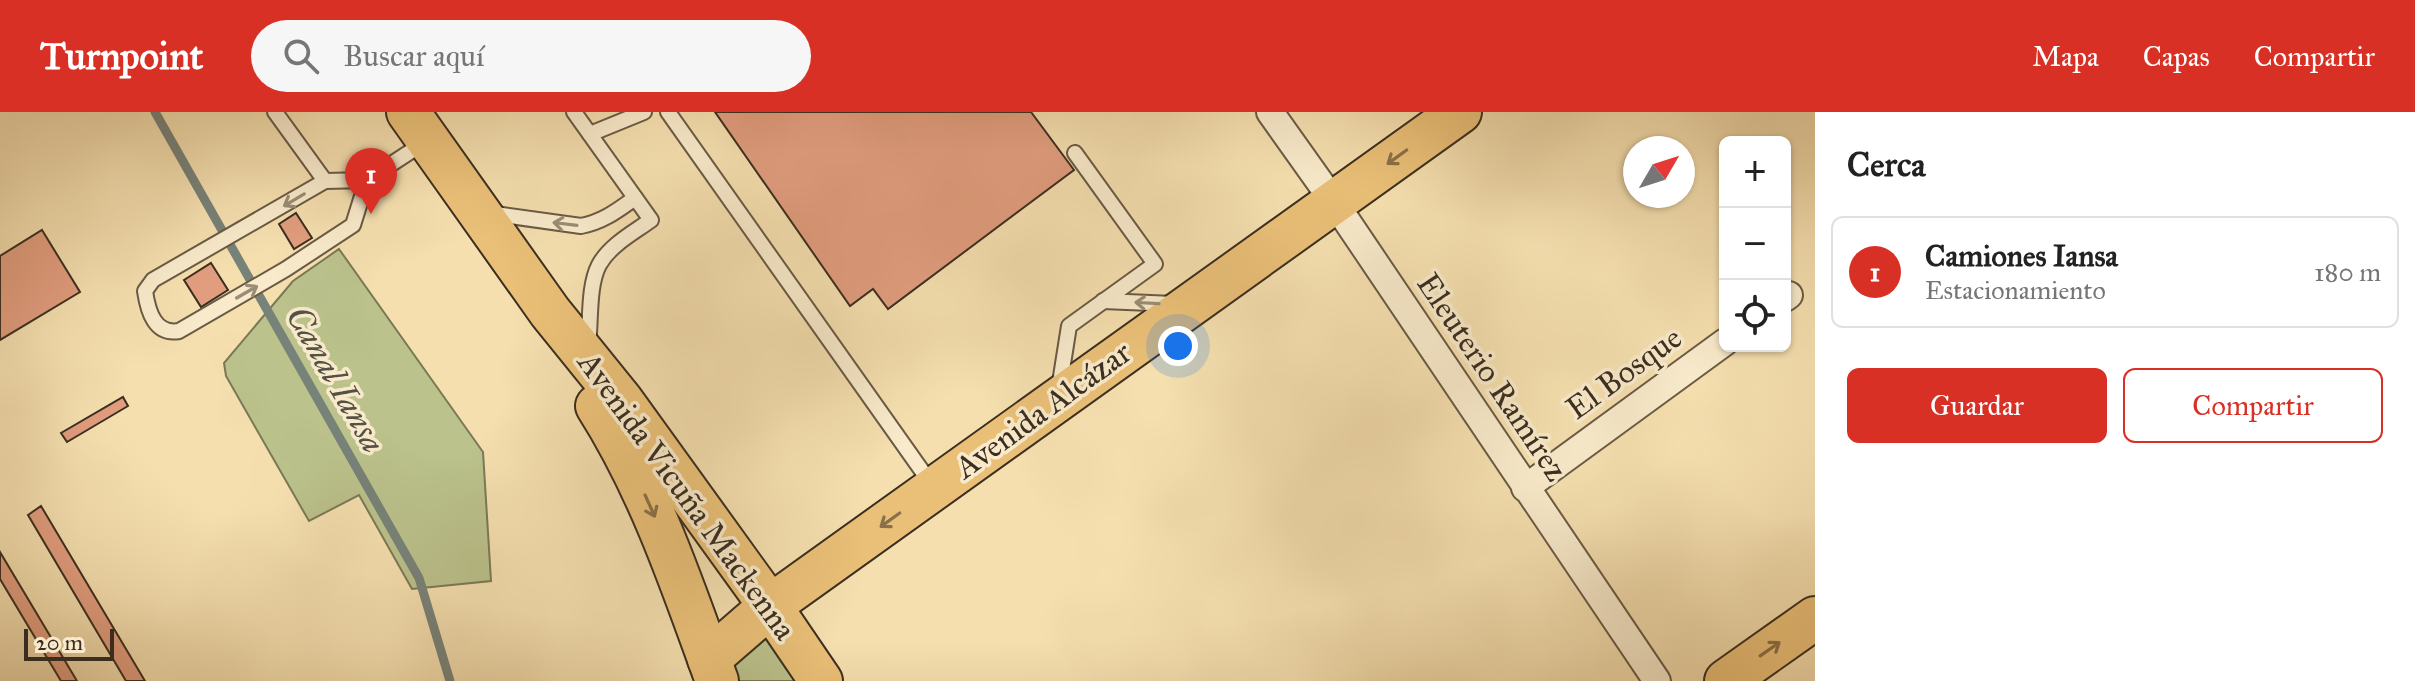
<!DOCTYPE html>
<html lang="es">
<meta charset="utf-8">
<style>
body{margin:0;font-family:"IM FELL Great Primer",serif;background:#f6f6f6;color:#222}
.controls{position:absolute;right:24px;top:24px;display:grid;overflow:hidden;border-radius:12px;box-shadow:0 2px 6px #0004}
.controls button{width:72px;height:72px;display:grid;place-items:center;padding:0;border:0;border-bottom:2px solid #e0e0e0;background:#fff;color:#222;font:40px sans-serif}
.compass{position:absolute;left:1623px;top:24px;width:72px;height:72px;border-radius:50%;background:#fff;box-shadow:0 2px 6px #0004;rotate:51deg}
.scale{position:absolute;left:24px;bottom:20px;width:90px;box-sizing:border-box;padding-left:8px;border:4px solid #3b2e20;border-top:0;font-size:22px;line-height:28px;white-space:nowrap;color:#3b2e20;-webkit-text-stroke:6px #f8eacb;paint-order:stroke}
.you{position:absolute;left:1178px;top:234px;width:28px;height:28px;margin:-20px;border:6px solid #fff;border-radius:50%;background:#1a73e8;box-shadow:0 0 0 12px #1a73e833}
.badge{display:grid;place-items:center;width:52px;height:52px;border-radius:50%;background:#d93025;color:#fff;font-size:26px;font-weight:700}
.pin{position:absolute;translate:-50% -66px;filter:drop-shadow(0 2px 4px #0008)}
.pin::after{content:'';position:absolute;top:42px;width:28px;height:24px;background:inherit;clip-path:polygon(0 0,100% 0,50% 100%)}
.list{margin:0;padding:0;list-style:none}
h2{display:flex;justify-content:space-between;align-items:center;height:104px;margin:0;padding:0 32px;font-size:34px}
h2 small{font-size:26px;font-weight:400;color:#767676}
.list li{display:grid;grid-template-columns:52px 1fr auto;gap:24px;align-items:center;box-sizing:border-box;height:112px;margin:0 16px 16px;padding:0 16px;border:2px solid #e0e0e0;border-radius:12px}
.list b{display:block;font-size:30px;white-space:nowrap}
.list p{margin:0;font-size:26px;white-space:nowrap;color:#767676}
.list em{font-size:26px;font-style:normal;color:#767676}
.actions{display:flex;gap:16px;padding:24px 32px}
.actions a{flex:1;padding:18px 0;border:2px solid #d93025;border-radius:12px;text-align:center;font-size:28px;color:#d93025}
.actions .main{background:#d93025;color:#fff}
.icon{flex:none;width:44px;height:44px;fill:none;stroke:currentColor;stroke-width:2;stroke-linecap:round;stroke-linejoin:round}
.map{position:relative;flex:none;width:1815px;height:569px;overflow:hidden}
header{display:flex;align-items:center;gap:48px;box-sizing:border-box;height:112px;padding:0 40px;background:#d93025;color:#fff}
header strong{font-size:38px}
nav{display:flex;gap:44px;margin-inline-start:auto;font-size:28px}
.search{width:560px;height:72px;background:#f6f6f6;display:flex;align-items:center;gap:20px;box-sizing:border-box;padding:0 28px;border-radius:44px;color:#767676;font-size:30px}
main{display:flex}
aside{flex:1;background:#fff}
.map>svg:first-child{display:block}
.green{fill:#bbc28c;stroke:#7b7856;stroke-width:2}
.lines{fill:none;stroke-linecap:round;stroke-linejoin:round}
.stream{stroke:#778279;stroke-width:9}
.building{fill:#e19d7e;stroke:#3b2e20;stroke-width:2}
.service-casing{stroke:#6a5a44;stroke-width:18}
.minor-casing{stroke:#6a5a44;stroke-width:30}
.primary-casing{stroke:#3b2e20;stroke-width:46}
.service{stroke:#f8eacb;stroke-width:14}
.minor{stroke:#f8eacb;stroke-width:26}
.primary{stroke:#eac078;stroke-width:42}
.oneway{stroke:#8a7048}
.oneway2{stroke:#9a8c76}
.labels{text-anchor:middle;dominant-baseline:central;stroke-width:7;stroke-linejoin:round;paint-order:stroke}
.street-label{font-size:32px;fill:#3b2e20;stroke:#f8eacb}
.water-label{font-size:34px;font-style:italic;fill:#545145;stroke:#f8eacb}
</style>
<header>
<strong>Turnpoint</strong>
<div class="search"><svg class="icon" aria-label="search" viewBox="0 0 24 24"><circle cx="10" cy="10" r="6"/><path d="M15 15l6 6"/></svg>Buscar aquí</div>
<nav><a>Mapa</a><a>Capas</a><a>Compartir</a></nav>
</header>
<main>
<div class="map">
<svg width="1815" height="569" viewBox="0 0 1815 569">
<rect width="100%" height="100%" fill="#f5dfaf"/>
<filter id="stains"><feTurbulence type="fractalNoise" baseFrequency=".0025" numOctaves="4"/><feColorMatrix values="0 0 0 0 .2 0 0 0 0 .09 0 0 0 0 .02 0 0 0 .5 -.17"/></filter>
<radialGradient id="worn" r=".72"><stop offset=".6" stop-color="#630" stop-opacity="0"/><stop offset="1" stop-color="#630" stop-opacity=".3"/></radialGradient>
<g class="green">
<polygon points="339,137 483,340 491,469 412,477 359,383 309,409 226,264 224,251 293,169"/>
<polygon points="768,517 804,569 727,569 724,559"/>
</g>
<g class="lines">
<polyline class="stream" points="155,0 419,466 450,569"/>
</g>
<g class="building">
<polygon points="715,0 1031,0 1074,58 888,197 873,177 850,194"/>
<polygon points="296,101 312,126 294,137 279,112"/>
<polygon points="42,118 80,180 0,228 0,144"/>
<polygon points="211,151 228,178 201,195 184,168"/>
<polygon points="123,285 128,294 67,330 61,321"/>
<polygon points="41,394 145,569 126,569 28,403"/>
<polygon points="0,440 77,569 61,569 0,467"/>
</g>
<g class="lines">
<g class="service-casing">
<g id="service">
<polyline points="275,0 325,69"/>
<path d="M574,0L651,108C633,121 610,133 599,153C588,174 591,209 588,233"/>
<polyline points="668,0 932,373"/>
<polyline points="590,22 644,0"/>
<path d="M367,68L353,113L286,157L179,219C155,223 148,200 145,179L153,168L325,69L367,68L425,30"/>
<path d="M488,101L581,114C603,110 618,98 635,86"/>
<polyline points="1103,189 1174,192"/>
<polyline points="1059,277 1069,214 1155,152 1075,41"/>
</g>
</g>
<g class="minor-casing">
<g id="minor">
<polyline points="1270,0 1334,90 1657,569"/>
<polyline points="1785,186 1789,183"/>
<polyline points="1525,376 1725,230"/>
</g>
</g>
<g class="primary-casing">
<g id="primary">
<polyline points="408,0 550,200 622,289 770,494 821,569"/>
<path d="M597,294C651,379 683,475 717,569"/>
<polyline points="709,547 770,494 1460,0"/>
<polyline points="1726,569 1815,506"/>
</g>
</g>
<use href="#service" class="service"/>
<use href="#minor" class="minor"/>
<use href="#primary" class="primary"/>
</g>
<defs><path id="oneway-shaft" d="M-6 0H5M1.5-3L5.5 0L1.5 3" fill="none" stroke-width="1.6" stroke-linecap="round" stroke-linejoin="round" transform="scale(2)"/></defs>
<g class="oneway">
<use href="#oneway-shaft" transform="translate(1397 45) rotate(144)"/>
<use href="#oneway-shaft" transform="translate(650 394) rotate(66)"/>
<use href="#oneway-shaft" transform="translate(890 408) rotate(144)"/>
<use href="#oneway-shaft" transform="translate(1770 537) rotate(-35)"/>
</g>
<g class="oneway2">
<use href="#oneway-shaft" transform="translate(294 88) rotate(149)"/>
<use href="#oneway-shaft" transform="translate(565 112) rotate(-173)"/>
<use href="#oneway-shaft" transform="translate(247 180) rotate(-30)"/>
<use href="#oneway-shaft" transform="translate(1147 191) rotate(-177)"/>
</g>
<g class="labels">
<g class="street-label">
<text transform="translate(1624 261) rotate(-36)">El Bosque</text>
<text transform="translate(1492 265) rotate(56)">Eleuterio Ramírez</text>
<text transform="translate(1043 298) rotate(-36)">Avenida Alcázar</text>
<text transform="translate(687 384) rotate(54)">Avenida Vicuña Mackenna</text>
</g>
<g class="water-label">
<text transform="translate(336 267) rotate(60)">Canal Iansa</text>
</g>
</g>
<rect width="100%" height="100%" filter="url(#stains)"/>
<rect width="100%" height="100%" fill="url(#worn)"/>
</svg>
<div class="controls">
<button>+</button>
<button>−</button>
<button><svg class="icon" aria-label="locate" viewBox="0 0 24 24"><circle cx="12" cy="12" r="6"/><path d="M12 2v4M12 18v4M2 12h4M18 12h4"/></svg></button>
</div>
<svg class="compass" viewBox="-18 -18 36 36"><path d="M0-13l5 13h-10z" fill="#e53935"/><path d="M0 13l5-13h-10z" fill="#767676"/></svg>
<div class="scale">20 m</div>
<div class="you"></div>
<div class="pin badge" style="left:371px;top:102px">1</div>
</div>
<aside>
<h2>Cerca<small></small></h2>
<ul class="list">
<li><span class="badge">1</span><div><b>Camiones Iansa</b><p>Estacionamiento</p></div><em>180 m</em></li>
</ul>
<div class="actions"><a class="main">Guardar</a><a>Compartir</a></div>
</aside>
</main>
